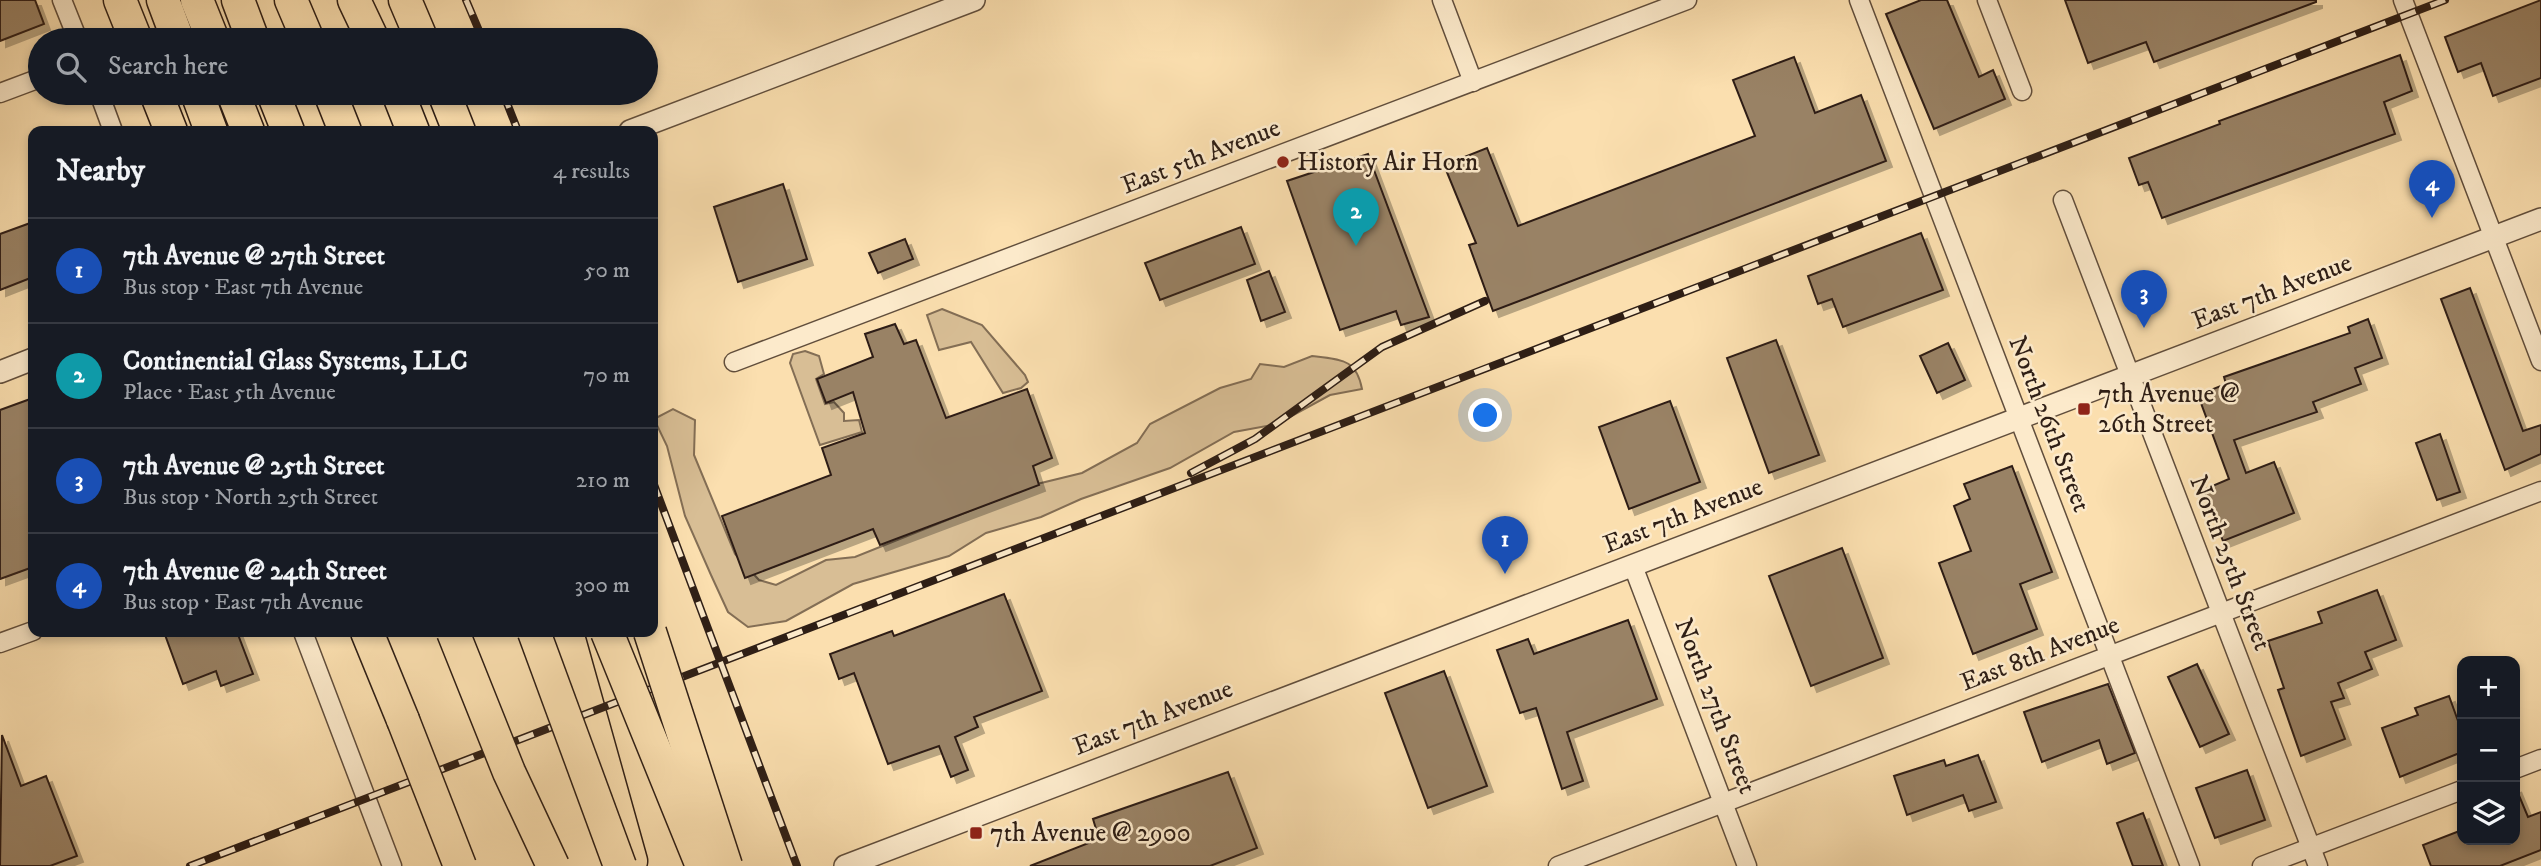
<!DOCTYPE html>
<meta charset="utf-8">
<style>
body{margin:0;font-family:"IM FELL DW Pica",serif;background:#242831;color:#f1f3f6}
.controls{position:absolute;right:21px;bottom:21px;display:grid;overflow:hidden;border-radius:14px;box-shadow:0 4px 10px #0003}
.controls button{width:63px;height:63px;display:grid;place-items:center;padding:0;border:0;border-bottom:2px solid #363941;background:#171b24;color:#f1f3f6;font:35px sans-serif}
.you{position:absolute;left:1486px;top:416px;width:24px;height:24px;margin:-18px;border:5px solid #fff;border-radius:50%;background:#1a73e8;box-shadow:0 0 0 10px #1a73e833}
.badge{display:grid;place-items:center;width:46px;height:46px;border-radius:50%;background:#c59692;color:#fff;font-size:23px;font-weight:700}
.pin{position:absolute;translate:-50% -58px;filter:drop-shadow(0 2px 4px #0008)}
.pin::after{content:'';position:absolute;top:37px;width:24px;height:21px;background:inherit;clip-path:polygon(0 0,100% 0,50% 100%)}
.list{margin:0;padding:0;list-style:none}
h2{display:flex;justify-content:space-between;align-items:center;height:91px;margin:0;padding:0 28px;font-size:30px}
h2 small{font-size:23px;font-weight:400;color:#9ea1a6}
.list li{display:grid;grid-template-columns:46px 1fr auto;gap:21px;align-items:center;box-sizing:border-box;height:105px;padding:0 28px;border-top:2px solid #363941}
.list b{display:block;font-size:26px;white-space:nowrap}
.list p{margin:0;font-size:23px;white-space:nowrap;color:#9ea1a6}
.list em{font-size:23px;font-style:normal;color:#9ea1a6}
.icon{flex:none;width:38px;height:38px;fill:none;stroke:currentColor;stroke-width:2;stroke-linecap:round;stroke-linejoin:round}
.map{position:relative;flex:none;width:2541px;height:866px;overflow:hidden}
.search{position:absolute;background:#171b24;box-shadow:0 4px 10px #0003;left:28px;top:28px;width:630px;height:77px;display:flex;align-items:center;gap:18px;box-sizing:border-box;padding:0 24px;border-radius:38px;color:#9ea1a6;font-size:26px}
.panel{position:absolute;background:#171b24;box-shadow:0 4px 10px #0003;left:28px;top:126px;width:630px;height:511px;border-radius:14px}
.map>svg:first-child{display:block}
.green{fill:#d8be95;stroke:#836e55;stroke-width:2}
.building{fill:#998265;stroke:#2e1e15;stroke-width:2;filter:url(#shadow)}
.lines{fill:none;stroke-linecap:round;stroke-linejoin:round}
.minor-casing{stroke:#614e3c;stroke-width:21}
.tertiary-casing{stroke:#614e3c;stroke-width:24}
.motorway-casing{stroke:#2e1e15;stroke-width:35}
.minor{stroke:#fceacb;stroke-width:18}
.tertiary{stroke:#fceacb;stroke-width:21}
.motorway{stroke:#fbdfaf;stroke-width:32}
.rail-casing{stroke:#2e1e15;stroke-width:8}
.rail{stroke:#fceacb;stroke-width:5;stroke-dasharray:16;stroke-linecap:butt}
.motorway-bridge-casing{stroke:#2e1e15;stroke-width:35;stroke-linecap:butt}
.motorway-bridge{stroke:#fbdfaf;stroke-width:32}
.poi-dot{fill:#8f2418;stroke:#fceacb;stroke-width:2.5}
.labels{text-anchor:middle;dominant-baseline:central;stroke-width:5;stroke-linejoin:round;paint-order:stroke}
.street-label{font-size:26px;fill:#2e1e15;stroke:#fceacb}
.poi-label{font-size:26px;fill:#2e1e15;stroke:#fceacb;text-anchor:start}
</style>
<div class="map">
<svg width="2541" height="866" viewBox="0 0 2541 866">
<defs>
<filter id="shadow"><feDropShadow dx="6" dy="6" stdDeviation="0" flood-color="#0004"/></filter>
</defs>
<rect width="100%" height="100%" fill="#fbdfaf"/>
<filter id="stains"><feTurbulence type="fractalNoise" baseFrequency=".00286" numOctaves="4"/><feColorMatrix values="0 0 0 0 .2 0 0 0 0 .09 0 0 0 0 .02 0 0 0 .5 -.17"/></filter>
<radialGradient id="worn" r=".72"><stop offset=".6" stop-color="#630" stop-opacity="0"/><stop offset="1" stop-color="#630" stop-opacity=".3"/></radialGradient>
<g class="green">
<polygon points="942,309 982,325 1025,375 1028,382 1021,388 1003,393 971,342 939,350 927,315"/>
<polygon points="805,351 819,356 824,374 816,379 825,404 834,402 844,413 844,421 859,420 862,432 820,445 790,363 793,354"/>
<path d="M1312,356C1339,360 1356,357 1362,389L1330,395L1277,424L1234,432L1170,468L1081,499L1041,517L986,533L949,556L853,584L786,621L748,627L728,612L711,575L685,516L667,446L654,419L673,409L695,420L694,455L735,554L759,580L776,585L826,560L855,557L1037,484L1082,473L1137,443L1150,424L1220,388L1251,379L1260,364L1284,367Z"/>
</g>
<g class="building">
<polygon points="0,0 35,0 44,24 0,41"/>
<polygon points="1921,0 1947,0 1979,77 1993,70 2005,99 1934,129 1886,14"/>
<polygon points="2065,0 2316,0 2316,2 2154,62 2146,42 2088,63"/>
<polygon points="2541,0 2541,78 2493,96 2481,63 2458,72 2445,37"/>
<polygon points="2400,55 2412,91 2384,102 2395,134 2162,218 2148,182 2139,185 2129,158 2220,124 2219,121"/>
<polygon points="1794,57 1815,113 1861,95 1886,161 1493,311 1469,245 1476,243 1444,165 1487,148 1518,226 1755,136 1733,80"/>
<polygon points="1368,154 1429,317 1401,325 1396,311 1340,330 1287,181"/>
<polygon points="783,184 807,259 738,282 714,207"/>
<polygon points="33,222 33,277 0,290 0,234"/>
<polygon points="1241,227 1255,264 1160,300 1145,263"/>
<polygon points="1921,233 1943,290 1843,327 1832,299 1818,304 1808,276"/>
<polygon points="905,239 913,259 878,273 869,253"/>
<polygon points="1269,271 1285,312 1261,321 1247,280"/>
<polygon points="2470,288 2523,431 2541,425 2541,454 2505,470 2441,299"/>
<polygon points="2368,319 2382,358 2355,368 2361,384 2313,402 2317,412 2234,440 2246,473 2274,462 2294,513 2223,541 2203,490 2229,479 2198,395 2226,384 2224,377 2350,333 2348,327"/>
<polygon points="895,324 904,344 916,340 946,418 1027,389 1052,458 1033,466 1039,485 880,545 873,529 745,578 722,516 831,475 822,448 865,433 853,392 826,403 817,379 873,357 865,334"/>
<polygon points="1776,340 1819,455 1769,473 1727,358"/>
<polygon points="1948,343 1965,380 1937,393 1920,356"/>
<polygon points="33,398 33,567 0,579 0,410"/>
<polygon points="1670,401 1700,482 1629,509 1599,427"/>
<polygon points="2440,434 2460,492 2437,500 2416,443"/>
<polygon points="2012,466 2052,572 2020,584 2037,629 1973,654 1939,563 1971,551 1954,506 1970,499 1964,484"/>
<polygon points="1842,548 1883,658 1811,686 1769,576"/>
<polygon points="2377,590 2396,640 2365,652 2372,669 2338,683 2344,698 2331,702 2345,739 2301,756 2278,690 2284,688 2268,641 2322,623 2318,612"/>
<polygon points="1004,594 1042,691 974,717 978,727 955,737 968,770 951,777 939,746 888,764 854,673 839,679 830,654 892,631 894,636"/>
<polygon points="1628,620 1657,699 1567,732 1583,781 1562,789 1536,708 1520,713 1497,650 1528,639 1534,654"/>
<polygon points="164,632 237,632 253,674 221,686 216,671 183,684"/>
<polygon points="2197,664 2229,734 2200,747 2168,677"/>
<polygon points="1444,671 1487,786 1428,808 1385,693"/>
<polygon points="2108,684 2135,753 2107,764 2099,740 2042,762 2024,712"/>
<polygon points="2449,696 2462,732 2462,752 2400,777 2382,728 2418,715 2415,708"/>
<polygon points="2,735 21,786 46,776 77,856 50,866 0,866"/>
<polygon points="1978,755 1996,802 1969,811 1963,795 1907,815 1894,776 1944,760 1946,766"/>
<polygon points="2247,770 2265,820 2215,838 2196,788"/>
<polygon points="1228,772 1257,848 1210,866 1030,866 1099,839 1093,819"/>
<polygon points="2515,786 2528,817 2541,812 2541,850 2500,866 2431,866 2423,845 2462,830 2462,840 2515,840"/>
<polygon points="2143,813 2163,866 2133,866 2117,823"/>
</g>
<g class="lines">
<g class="minor-casing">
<g id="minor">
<polyline points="62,0 78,40"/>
<polyline points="1442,0 1473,82"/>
<polyline points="1859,0 2190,866"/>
<polyline points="1987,0 2022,91"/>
<polyline points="2403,0 2541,361"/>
<polyline points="0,93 40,78"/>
<polyline points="99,93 113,131"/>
<polyline points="2063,200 2318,866"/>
<polyline points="734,362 1687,0"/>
<polyline points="1633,566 1747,866"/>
<polyline points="303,632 392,866"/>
<polyline points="0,643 33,631"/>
<polyline points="2515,769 2541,759"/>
<polyline points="1558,866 2541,491"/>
<polyline points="2262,866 2462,790"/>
</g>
</g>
<g class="tertiary-casing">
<g id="tertiary">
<polyline points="630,131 974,0"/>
<polyline points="0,372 33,359"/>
<polyline points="845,866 2541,219"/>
</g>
</g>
<g class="motorway-casing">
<g id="motorway">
<polyline points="120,0 136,40"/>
<polyline points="163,0 178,40"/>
<polyline points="197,0 213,40"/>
<polyline points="238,0 253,40"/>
<polyline points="291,0 308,40"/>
<polyline points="354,0 373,40"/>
<polyline points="405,0 422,40"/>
<polyline points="156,93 171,131"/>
<polyline points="197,93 211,131"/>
<polyline points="233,93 248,131"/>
<polyline points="273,93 288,131"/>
<polyline points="330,93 345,131"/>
<polyline points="398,93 413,131"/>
<polyline points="444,93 459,131"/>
<polyline points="367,632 403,720"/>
<polyline points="567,632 631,861"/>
</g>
</g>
<use href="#minor" class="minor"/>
<use href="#tertiary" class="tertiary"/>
<use href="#motorway" class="motorway"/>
<g class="rail-casing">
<g id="rail">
<polyline points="466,0 483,40"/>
<polyline points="503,93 518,131"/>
<polyline points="1191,473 1255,439 1382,347 1485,301"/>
<polyline points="653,482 797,866"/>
<polyline points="190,866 2445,0"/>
</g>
</g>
<use href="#rail" class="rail"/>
<g class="motorway-bridge-casing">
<g id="motorway-bridge">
<polyline points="453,632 509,772 553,866"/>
<polyline points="534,632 620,866"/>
<polyline points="607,632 702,866"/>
<polyline points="650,632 726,866"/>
<polyline points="403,720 460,866"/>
</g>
</g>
<use href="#motorway-bridge" class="motorway-bridge"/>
</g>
<g class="poi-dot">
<circle cx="1283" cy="162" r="7"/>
<rect x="2077" y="402" width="14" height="14" rx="3.5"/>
<rect x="969" y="826" width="14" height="14" rx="3.5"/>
</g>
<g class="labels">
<g class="street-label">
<text transform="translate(1201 157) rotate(-21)">East 5th Avenue</text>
<text transform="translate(2272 292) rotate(-21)">East 7th Avenue</text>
<text transform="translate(2049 424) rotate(69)">North 26th Street</text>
<text transform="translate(1683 516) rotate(-21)">East 7th Avenue</text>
<text transform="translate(2230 563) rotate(69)">North 25th Street</text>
<text transform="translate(2040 654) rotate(-21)">East 8th Avenue</text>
<text transform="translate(1715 706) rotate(69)">North 27th Street</text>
<text transform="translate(1153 718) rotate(-21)">East 7th Avenue</text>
</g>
<g class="poi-label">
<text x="1297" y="162">History Air Horn</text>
<text x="2098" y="394">7th Avenue @<tspan x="2098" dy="30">26th Street</tspan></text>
<text x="990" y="833">7th Avenue @ 2900</text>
</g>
</g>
<rect width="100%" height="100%" filter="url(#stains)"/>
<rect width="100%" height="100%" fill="url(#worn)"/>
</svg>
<div class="controls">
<button>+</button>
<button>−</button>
<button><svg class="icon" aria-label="layers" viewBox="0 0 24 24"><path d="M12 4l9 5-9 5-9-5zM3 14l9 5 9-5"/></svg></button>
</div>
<div class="you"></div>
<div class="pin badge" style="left:1505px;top:574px;background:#1a4fb4">1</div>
<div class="pin badge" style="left:1356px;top:246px;background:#0f9aa8">2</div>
<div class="pin badge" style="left:2144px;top:328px;background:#1a4fb4">3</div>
<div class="pin badge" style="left:2432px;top:218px;background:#1a4fb4">4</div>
<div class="search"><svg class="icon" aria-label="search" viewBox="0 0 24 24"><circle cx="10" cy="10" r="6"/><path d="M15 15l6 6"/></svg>Search here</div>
<section class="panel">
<h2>Nearby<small>4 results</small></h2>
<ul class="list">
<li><span class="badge" style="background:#1a4fb4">1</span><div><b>7th Avenue @ 27th Street</b><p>Bus stop · East 7th Avenue</p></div><em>50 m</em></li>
<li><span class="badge" style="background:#0f9aa8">2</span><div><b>Continential Glass Systems, LLC</b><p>Place · East 5th Avenue</p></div><em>70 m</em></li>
<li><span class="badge" style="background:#1a4fb4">3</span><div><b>7th Avenue @ 25th Street</b><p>Bus stop · North 25th Street</p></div><em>210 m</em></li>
<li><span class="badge" style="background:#1a4fb4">4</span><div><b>7th Avenue @ 24th Street</b><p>Bus stop · East 7th Avenue</p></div><em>300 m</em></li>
</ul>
</section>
</div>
